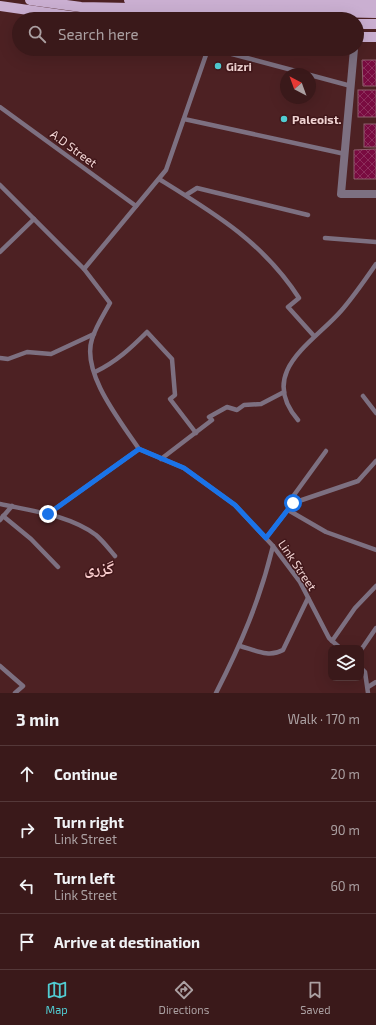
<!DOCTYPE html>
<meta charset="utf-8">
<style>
body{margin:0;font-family:"Exo 2","Noto Naskh Arabic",sans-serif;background:#452627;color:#f1f3f6}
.controls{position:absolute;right:12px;bottom:12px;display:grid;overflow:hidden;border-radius:8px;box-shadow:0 4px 16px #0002}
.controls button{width:36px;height:36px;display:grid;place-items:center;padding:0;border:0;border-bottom:1px solid #543839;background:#3a191a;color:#f1f3f6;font:20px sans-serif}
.compass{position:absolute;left:280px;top:68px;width:36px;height:36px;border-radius:50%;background:#3a191a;box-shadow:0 4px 16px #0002;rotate:319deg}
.stop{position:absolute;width:12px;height:12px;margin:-9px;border:3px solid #1a73e8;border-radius:50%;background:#fff}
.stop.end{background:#1a73e8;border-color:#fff;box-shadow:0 1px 4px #0008}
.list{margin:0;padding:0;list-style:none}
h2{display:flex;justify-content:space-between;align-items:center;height:52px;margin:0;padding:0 16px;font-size:17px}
h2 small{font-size:13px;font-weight:400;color:#aba0a2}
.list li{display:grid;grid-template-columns:26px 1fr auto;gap:12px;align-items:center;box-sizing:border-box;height:56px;padding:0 16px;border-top:1px solid #543839}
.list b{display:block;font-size:15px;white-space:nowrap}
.list p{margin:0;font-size:13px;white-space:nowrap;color:#aba0a2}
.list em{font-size:13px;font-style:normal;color:#aba0a2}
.icon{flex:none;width:22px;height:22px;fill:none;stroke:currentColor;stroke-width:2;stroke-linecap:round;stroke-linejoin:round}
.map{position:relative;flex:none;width:376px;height:693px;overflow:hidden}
.search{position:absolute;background:#3a191a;box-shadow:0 4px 16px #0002;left:12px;right:12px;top:12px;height:44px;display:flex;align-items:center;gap:10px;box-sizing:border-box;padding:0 14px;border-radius:22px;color:#aba0a2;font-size:15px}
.sheet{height:276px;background:#3a191a}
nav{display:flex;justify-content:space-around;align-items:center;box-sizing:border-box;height:56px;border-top:1px solid #543839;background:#3a191a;font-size:11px;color:#aba0a2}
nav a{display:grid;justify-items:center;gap:2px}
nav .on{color:#51ccd2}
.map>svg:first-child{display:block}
.building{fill:url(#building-cross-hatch);stroke:#8e5f6d}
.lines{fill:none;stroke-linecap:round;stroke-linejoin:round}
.service{stroke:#7d7081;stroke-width:4.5}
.minor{stroke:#7d7081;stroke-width:8}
.primary{stroke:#caafd1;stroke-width:10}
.primary-bridge{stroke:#caafd1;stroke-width:10}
.route{stroke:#1a73e8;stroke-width:5}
.poi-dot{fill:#51ccd2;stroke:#41171a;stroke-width:1.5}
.labels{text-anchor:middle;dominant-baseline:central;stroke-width:3;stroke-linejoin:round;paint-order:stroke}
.poi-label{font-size:12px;font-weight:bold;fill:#f0d3d2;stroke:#41171a;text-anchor:start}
.street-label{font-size:12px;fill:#f0d3d2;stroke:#41171a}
.district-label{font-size:16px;font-weight:bold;fill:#fbcdcd;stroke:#41171a}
</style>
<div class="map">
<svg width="376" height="693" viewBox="0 0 376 693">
<defs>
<pattern id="building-cross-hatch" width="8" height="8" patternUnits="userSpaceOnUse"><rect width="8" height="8" fill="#790b40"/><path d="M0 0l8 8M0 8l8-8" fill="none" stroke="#8c2e5b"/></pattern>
</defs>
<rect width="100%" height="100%" fill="#4d2123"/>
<g class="building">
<polygon points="362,60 376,60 376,86 363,86"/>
<rect x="358" y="90" width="18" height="27"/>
<rect x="364" y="124" width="12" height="23"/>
<polygon points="376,149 376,179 354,179 354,150"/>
</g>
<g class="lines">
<g class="service">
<polyline points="213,49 307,74"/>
<polyline points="310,75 351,86"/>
<polyline points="0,107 136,206"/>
<polyline points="184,119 345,154"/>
<path d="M159,179C214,213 263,242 299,298L288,307L314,336"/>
<polyline points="0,185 84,269"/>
<polyline points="186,195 197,188 308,215"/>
<polyline points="325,238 376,242"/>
<polyline points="0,252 34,219"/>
<polyline points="0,358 8,359 27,352 51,354 94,334"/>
<path d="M95,372C116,362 131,348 147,332L172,359L175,395L170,399L196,433"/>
<polyline points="363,396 376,413"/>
<path d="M298,420C257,372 313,343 341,311C354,296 365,280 376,264"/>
<path d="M139,449C121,422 81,373 92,339C96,326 104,314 110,303L84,269L166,170L208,49"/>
<polyline points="161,459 212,420 209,417 227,407 237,410 244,405 261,404 284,392"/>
<polyline points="297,502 294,495 326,451"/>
<path d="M0,504C32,511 69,515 96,535C103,541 109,549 115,556"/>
<polyline points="288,510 326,532 376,550"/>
<polyline points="48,514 139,449 184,468 235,505 273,546 300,582 329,638 340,648"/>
<polyline points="3,516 31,539 58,567"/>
<polyline points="0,520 12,506"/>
<polyline points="266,538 293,503 358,481 376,461"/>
<polyline points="332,641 355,608 376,586"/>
<path d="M240,646C255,650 269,658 283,650L308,598"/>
<polyline points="361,650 376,628"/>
<polyline points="0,666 23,686 15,693"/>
<polyline points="361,668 365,672 368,693"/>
<polyline points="368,687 376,682"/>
<path d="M216,693C241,644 260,600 273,546"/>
</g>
<g class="minor">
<polyline points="215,19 217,5"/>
<polyline points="354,49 341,194 376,194"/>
</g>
<g class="primary">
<polyline points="129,0 152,2 376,4"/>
<polyline points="0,6 91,19"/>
<polyline points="357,24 376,24"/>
<polyline points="357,37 376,37"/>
</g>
<polyline class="primary-bridge" points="30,0 81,7 376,13"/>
</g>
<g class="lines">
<polyline class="route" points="48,514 139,449 184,468 235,505 266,538 293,503"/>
</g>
<g class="poi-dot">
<circle cx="218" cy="66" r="4"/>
<circle cx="284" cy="119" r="4"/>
</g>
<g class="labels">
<g class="poi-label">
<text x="226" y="66">Gizri</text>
<text x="292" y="119">Paleoist.</text>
</g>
<g class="street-label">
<text transform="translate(74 148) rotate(36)">A.D Street</text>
<text transform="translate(298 565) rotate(56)">Link Street</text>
</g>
<g class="district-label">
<text x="99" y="567">گزری</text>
</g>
</g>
</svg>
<div class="controls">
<button><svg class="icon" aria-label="layers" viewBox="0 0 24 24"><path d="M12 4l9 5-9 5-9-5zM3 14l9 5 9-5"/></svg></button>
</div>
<svg class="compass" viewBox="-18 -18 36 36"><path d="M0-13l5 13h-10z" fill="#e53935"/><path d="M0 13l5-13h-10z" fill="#aba0a2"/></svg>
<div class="stop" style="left:293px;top:503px"></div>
<div class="stop end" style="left:48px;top:514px"></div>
<div class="search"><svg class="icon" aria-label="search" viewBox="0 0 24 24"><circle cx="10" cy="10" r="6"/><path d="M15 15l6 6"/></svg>Search here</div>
</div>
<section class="sheet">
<h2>3 min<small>Walk · 170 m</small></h2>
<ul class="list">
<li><svg class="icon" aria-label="ahead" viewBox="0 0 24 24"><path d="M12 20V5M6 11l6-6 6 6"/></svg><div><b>Continue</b></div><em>20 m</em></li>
<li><svg class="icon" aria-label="right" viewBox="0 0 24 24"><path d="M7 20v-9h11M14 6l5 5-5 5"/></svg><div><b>Turn right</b><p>Link Street</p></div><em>90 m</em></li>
<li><svg class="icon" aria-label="left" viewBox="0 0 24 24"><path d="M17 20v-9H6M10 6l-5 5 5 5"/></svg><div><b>Turn left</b><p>Link Street</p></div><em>60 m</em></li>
<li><svg class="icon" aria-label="arrive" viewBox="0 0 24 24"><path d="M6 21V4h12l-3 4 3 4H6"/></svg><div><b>Arrive at destination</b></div></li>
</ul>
</section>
<nav>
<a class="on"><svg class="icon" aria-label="map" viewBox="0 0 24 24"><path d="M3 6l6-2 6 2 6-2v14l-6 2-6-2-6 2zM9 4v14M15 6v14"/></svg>Map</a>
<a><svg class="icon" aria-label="directions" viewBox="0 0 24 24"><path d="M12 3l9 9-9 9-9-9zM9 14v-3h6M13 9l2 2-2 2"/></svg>Directions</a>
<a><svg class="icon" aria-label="saved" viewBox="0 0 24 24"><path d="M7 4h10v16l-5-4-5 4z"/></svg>Saved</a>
</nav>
